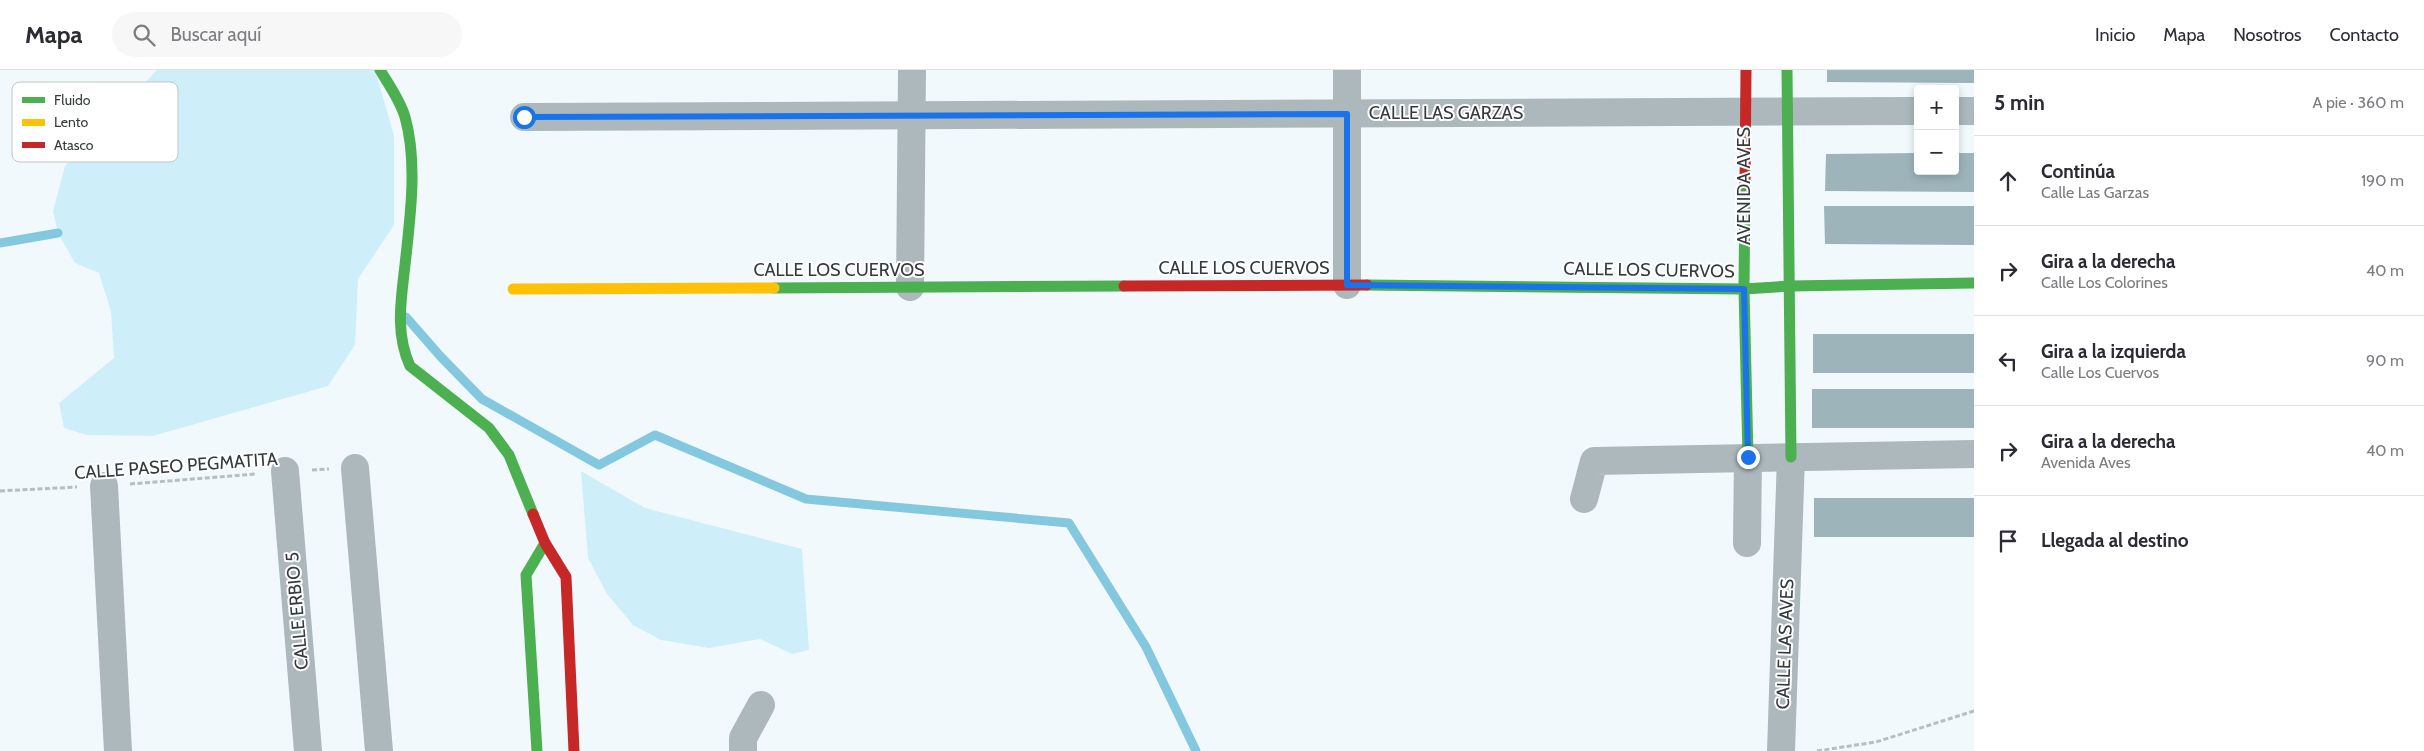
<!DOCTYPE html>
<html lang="es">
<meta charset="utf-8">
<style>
body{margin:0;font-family:Cabin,sans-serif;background:#f7f7f7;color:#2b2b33}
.controls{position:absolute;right:15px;top:15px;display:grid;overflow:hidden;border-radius:5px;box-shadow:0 2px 8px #0003}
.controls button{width:45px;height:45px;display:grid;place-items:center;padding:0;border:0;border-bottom:1px solid #e1e1e2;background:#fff;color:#2b2b33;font:25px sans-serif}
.stop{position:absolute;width:15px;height:15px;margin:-11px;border:4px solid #1a73e8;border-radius:50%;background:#fff}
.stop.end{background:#1a73e8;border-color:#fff;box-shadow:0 1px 5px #0008}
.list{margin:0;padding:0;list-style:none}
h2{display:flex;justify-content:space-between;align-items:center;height:65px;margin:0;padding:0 20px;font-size:21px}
h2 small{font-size:16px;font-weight:400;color:#7c7c81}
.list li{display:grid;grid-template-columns:32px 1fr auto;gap:15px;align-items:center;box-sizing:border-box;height:90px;padding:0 20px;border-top:1px solid #e1e1e2}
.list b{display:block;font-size:19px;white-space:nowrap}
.list p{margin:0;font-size:16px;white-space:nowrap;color:#7c7c81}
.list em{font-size:16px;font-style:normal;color:#7c7c81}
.icon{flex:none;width:28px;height:28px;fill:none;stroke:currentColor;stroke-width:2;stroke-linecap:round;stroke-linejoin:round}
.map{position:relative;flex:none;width:1974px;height:681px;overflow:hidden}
header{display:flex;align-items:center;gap:30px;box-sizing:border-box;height:70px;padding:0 25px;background:#fff;border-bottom:1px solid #e1e1e2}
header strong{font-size:24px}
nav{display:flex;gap:28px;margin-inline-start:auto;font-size:18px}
.search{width:350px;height:45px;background:#f7f7f7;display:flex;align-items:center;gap:12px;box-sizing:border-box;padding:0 18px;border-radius:28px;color:#7c7c81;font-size:19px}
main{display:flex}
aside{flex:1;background:#fff}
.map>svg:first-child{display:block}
.green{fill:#ceeffa}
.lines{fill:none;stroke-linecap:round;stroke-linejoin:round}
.stream{stroke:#84c8df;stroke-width:9}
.building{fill:#9db4bb}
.path{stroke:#b6bec0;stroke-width:3;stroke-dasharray:5 2.5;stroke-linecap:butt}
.street{stroke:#acb8bb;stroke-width:28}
.fast{stroke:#4caf50;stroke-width:11}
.slow{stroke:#ffc107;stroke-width:11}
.jam{stroke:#c62828;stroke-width:11}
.route{stroke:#1a73e8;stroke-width:6}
.labels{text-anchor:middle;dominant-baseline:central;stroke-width:4;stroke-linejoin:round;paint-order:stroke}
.street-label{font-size:18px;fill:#353b3d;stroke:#fff}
.key{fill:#fff;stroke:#c2c4c5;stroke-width:1}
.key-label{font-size:14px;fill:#353b3d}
</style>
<header>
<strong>Mapa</strong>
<div class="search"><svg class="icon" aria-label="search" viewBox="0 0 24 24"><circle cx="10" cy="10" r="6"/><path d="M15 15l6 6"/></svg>Buscar aquí</div>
<nav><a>Inicio</a><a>Mapa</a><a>Nosotros</a><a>Contacto</a></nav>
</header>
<main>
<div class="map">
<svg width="1974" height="681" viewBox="0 0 1974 681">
<rect width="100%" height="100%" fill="#f2f9fc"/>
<g class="green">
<polygon points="157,0 375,0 394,65 394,155 358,209 355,275 328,316 153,366 87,365 64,358 59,333 114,288 111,242 99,203 75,193 58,163 53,141 65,96"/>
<polygon points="581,401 645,438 802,479 809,580 792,584 760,569 709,578 661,570 633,555 607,524 588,488"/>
</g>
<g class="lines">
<g class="stream">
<polyline points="0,173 58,163"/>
<polyline points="406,247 441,287 482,329 599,395 655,365 806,429 1069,453 1146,577 1196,681"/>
</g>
</g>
<g class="building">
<polygon points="1827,0 1974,0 1974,13 1827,12"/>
<polygon points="1918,83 1918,101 1955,101 1955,83 1974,83 1974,122 1825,121 1826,84"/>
<polygon points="1824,136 1974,136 1974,175 1825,174"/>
<rect x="1813" y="264" width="161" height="39"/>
<rect x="1812" y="319" width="162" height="39"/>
<rect x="1814" y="428" width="160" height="39"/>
</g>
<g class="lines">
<g class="path">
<polyline points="312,400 329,399"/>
<polyline points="130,414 256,404"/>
<polyline points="0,421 77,417"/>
<polyline points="1817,681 1876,672 1974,641"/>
</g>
<g class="street">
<polyline points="1955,41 1974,41"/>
<polyline points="524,47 1918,41"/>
<polyline points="1347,215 1347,0"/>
<polyline points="910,217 912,0"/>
<polyline points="355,398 379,681"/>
<polyline points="285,401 308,681"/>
<polyline points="104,416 118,681"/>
<polyline points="1584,429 1594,391 1974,384"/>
<polyline points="1747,473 1748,387"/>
<polyline points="743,681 743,668 761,635"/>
<polyline points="1781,681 1791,387"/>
</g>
<g class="fast">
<path d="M380,0C389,15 400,30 405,47C418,93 410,148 405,195C401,230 395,263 410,296L489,358L509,385L533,444"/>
<polyline points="1787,0 1791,387"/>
<polyline points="1745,114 1744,219 1748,387"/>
<polyline points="1367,215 1744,219 1790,216 1974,213"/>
<polyline points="774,218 1124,216"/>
<polyline points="537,681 526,505 545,473"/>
</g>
<polyline class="slow" points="513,219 774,218"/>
<g class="jam">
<polyline points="1745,114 1746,0"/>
<polyline points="1124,216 1367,215"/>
<polyline points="533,444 545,473 566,507 574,681"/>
</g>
</g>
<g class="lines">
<polyline class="route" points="524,47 1347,44 1347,215 1744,219 1748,387"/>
</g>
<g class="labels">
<g class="street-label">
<text x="1446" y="43">CALLE LAS GARZAS</text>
<text transform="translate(1744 116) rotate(-90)">AVENIDA AVES</text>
<text x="1244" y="198">CALLE LOS CUERVOS</text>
<text x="839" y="200">CALLE LOS CUERVOS</text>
<text transform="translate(1649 200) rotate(1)">CALLE LOS CUERVOS</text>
<text transform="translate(176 396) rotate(-4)">CALLE PASEO PEGMATITA</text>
<text transform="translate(297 541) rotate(-95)">CALLE ERBIO 5</text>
<text transform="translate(1785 574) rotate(-88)">CALLE LAS AVES</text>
</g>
</g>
<rect x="12" y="12" width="166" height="80" rx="8" class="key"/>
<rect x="22" y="27" width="23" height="6" fill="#4caf50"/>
<rect x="22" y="49" width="23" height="7" fill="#ffc107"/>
<rect x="22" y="72" width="23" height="6" fill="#c62828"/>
<g class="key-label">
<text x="54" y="35">Fluido</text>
<text x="54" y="57">Lento</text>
<text x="54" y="80">Atasco</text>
</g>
</svg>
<div class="controls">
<button>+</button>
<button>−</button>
</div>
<div class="stop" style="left:524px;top:47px"></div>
<div class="stop end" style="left:1748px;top:387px"></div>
</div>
<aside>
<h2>5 min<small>A pie · 360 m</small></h2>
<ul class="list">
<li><svg class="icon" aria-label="ahead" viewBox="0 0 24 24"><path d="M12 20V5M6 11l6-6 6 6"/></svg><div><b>Continúa</b><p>Calle Las Garzas</p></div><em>190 m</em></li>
<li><svg class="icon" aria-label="right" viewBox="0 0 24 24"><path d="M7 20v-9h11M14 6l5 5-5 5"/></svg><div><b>Gira a la derecha</b><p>Calle Los Colorines</p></div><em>40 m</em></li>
<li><svg class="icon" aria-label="left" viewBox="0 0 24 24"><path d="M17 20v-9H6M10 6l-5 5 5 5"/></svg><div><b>Gira a la izquierda</b><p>Calle Los Cuervos</p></div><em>90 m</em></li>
<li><svg class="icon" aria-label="right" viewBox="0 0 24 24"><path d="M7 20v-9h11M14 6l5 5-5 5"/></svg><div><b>Gira a la derecha</b><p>Avenida Aves</p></div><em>40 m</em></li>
<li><svg class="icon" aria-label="arrive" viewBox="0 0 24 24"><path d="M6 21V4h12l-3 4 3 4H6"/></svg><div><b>Llegada al destino</b></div></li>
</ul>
</aside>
</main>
